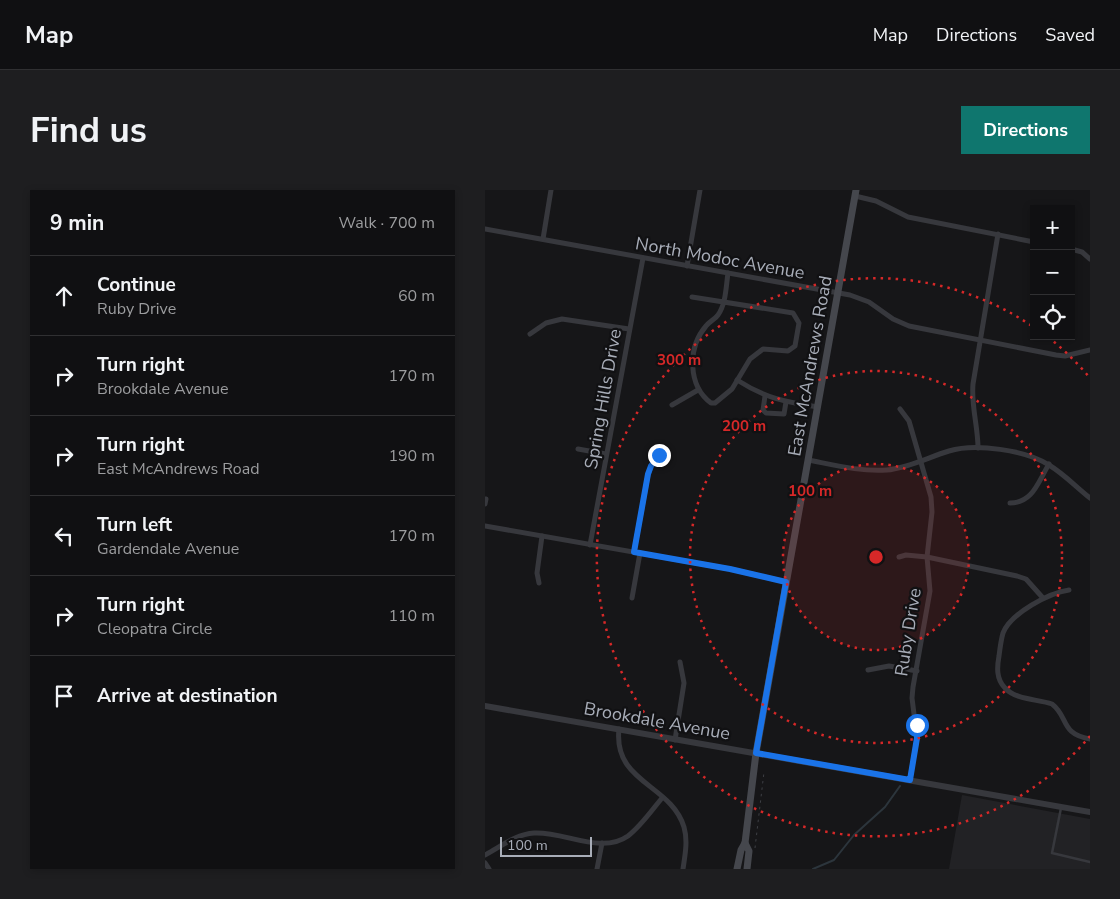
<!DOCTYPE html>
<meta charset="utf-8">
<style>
body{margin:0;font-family:"Nunito Sans",sans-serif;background:#1e1e20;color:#f1f3f6}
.controls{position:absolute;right:15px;top:15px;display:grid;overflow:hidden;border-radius:0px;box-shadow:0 2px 8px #0003}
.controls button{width:45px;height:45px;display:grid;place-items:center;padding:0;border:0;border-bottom:1px solid #303032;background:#101012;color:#f1f3f6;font:25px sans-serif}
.scale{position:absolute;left:15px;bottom:12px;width:92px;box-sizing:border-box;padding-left:5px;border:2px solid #a8adb8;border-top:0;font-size:14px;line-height:18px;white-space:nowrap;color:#a8adb8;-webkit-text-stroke:4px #111113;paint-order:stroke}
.stop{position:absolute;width:15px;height:15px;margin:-11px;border:4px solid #1a73e8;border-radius:50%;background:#fff}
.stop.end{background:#1a73e8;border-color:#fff;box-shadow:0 1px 5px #0008}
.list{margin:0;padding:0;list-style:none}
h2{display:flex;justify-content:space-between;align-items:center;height:65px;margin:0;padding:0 20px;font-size:21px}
h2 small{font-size:16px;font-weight:400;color:#9c9d9f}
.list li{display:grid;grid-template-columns:32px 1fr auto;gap:15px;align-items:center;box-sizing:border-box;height:80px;padding:0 20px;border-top:1px solid #303032}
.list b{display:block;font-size:19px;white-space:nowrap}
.list p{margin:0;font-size:16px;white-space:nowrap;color:#9c9d9f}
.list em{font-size:16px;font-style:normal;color:#9c9d9f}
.icon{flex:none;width:28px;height:28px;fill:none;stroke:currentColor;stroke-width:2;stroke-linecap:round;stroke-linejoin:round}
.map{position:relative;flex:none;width:605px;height:679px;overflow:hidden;border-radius:0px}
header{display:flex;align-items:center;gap:30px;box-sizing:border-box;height:70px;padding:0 25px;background:#101012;border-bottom:1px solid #303032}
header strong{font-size:24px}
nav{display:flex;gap:28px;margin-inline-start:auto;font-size:18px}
.intro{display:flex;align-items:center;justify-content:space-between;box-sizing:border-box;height:120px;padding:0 30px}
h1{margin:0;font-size:35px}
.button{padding:12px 22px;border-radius:0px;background:#0f766e;color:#fff;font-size:18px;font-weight:700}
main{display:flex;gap:30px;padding:0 30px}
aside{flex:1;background:#101012;border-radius:0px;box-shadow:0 2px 8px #0003}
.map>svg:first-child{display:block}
.built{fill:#222225}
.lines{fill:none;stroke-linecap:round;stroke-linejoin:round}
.stream{stroke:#2c353c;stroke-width:2}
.path{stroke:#3d3f44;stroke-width:1;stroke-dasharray:2.5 4;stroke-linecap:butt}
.service{stroke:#37383d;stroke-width:2.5}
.minor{stroke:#37383d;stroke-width:5}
.tertiary{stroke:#37383d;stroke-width:6}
.secondary{stroke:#45474d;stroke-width:7}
.route{stroke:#1a73e8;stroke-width:6}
.ring{fill:none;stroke:#d62828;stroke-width:2.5;stroke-dasharray:2.5 5}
.labels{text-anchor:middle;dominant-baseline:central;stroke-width:4.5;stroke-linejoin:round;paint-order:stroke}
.street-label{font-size:18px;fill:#a8adb8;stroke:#111113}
.centre{fill:#d62828;stroke:#111113;stroke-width:2.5}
.ring-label{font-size:15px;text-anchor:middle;font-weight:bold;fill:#d62828;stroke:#111113;stroke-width:4.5;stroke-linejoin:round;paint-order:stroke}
</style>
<header>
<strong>Map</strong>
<nav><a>Map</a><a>Directions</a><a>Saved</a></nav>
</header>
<div class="intro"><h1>Find us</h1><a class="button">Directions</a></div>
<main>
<aside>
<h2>9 min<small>Walk · 700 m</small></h2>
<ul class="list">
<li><svg class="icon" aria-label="ahead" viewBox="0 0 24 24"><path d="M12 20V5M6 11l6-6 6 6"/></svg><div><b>Continue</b><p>Ruby Drive</p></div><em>60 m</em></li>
<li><svg class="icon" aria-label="right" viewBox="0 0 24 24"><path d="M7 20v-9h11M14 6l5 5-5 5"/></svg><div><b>Turn right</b><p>Brookdale Avenue</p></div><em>170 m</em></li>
<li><svg class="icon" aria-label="right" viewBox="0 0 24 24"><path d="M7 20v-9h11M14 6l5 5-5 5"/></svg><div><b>Turn right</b><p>East McAndrews Road</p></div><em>190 m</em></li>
<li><svg class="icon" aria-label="left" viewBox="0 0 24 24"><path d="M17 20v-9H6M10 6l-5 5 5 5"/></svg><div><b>Turn left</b><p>Gardendale Avenue</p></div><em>170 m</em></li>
<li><svg class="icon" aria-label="right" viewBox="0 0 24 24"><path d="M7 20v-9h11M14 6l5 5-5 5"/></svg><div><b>Turn right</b><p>Cleopatra Circle</p></div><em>110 m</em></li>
<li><svg class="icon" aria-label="arrive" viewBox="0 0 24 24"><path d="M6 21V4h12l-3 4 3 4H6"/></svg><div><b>Arrive at destination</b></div></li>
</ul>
</aside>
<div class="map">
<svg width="605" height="679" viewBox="0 0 605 679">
<rect width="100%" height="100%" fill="#161618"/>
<polygon class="built" points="477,605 605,629 605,679 464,679"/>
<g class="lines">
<polyline class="stream" points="328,679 349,670 369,645 400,617 415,596"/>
<polyline class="path" points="270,658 279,582"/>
<polyline class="service" points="576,618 567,663 605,672"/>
<g class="minor">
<polyline points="370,6 391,11 423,27 549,52"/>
<polyline points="0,39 365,105 384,112 408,129 424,136 571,165 580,166 605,160"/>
<polyline points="58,49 66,0"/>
<polyline points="586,59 597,62 605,69"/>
<polyline points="202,76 215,0"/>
<path d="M207,107L308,123L314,133L310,156L303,161L278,159L265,169L247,199L230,213H226C203,196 202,158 221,136C224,132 230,129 233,125C241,114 241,96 243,83"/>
<polyline points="45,144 61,133 77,129 144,139"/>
<path d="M252,190C280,208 300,212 333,217"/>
<polyline points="280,206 278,220 281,223 299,224 301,212"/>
<polyline points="187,215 213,200"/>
<polyline points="415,219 424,231 446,307 447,322 442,367 445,401 428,497 427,508 432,548 425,589"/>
<path d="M493,258C493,236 486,216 488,194L513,44"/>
<polyline points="93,259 121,264"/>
<path d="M323,270C349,275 376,282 402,280C423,278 444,267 464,261C490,253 541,260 564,275C579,284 591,297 605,308"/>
<path d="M525,313C548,313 553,292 564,274"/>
<polyline points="0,314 1,309"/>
<polyline points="0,336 245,379 301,392"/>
<polyline points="105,355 158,68"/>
<polyline points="149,362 163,285 166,276 174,265"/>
<polyline points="414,367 421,365 442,367 532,386 541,389 558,408"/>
<polyline points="54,393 52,383 57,346"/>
<path d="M584,400C564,403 526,423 518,443C516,450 515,458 514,466C512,477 511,489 520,498C531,510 552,509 567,514C584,527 575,544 605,549"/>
<polyline points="147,408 155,363"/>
<polyline points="383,480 404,476 432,481"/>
<path d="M134,539C128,593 186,594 199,637C203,651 200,665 198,679"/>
<polyline points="190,550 199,493 195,472"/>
<path d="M0,665C15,657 31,644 49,643C79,641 116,665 143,646C156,636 167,620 177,608"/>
<polyline points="0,673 4,679"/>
<polyline points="112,679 117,653"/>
</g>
<polyline class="tertiary" points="0,516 605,622"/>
<g class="secondary">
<polyline points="260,653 264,661 262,679"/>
<polyline points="252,679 256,660 260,653 271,563 371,0"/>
</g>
</g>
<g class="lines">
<polyline class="route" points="174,265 166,276 163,284 149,362 245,379 301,392 271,563 425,590 432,548 432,535"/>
</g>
<circle cx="391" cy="367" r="93" fill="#d62828" fill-opacity=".12"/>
<g class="ring">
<circle cx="391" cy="367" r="93"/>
<circle cx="391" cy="367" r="186"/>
<path d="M605 546A279 279 0 1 1 547 136M563 147A279 279 0 0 1 605 188"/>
</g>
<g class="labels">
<g class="street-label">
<text transform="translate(235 68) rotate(10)">North Modoc Avenue</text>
<text transform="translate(325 176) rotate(-80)">East McAndrews Road</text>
<text transform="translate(118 209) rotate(-80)">Spring Hills Drive</text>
<text transform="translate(423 442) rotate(-81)">Ruby Drive</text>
<text transform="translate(172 531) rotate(10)">Brookdale Avenue</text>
</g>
</g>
<circle cx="391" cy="367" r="8" class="centre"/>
<g class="ring-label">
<text x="194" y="175">300 m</text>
<text x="259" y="241">200 m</text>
<text x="325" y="306">100 m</text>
</g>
</svg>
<div class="controls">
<button>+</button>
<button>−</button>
<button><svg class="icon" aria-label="locate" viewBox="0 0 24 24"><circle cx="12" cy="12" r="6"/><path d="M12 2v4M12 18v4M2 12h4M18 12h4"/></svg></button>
</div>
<div class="scale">100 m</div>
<div class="stop" style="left:432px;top:535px"></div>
<div class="stop end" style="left:174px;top:265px"></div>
</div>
</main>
